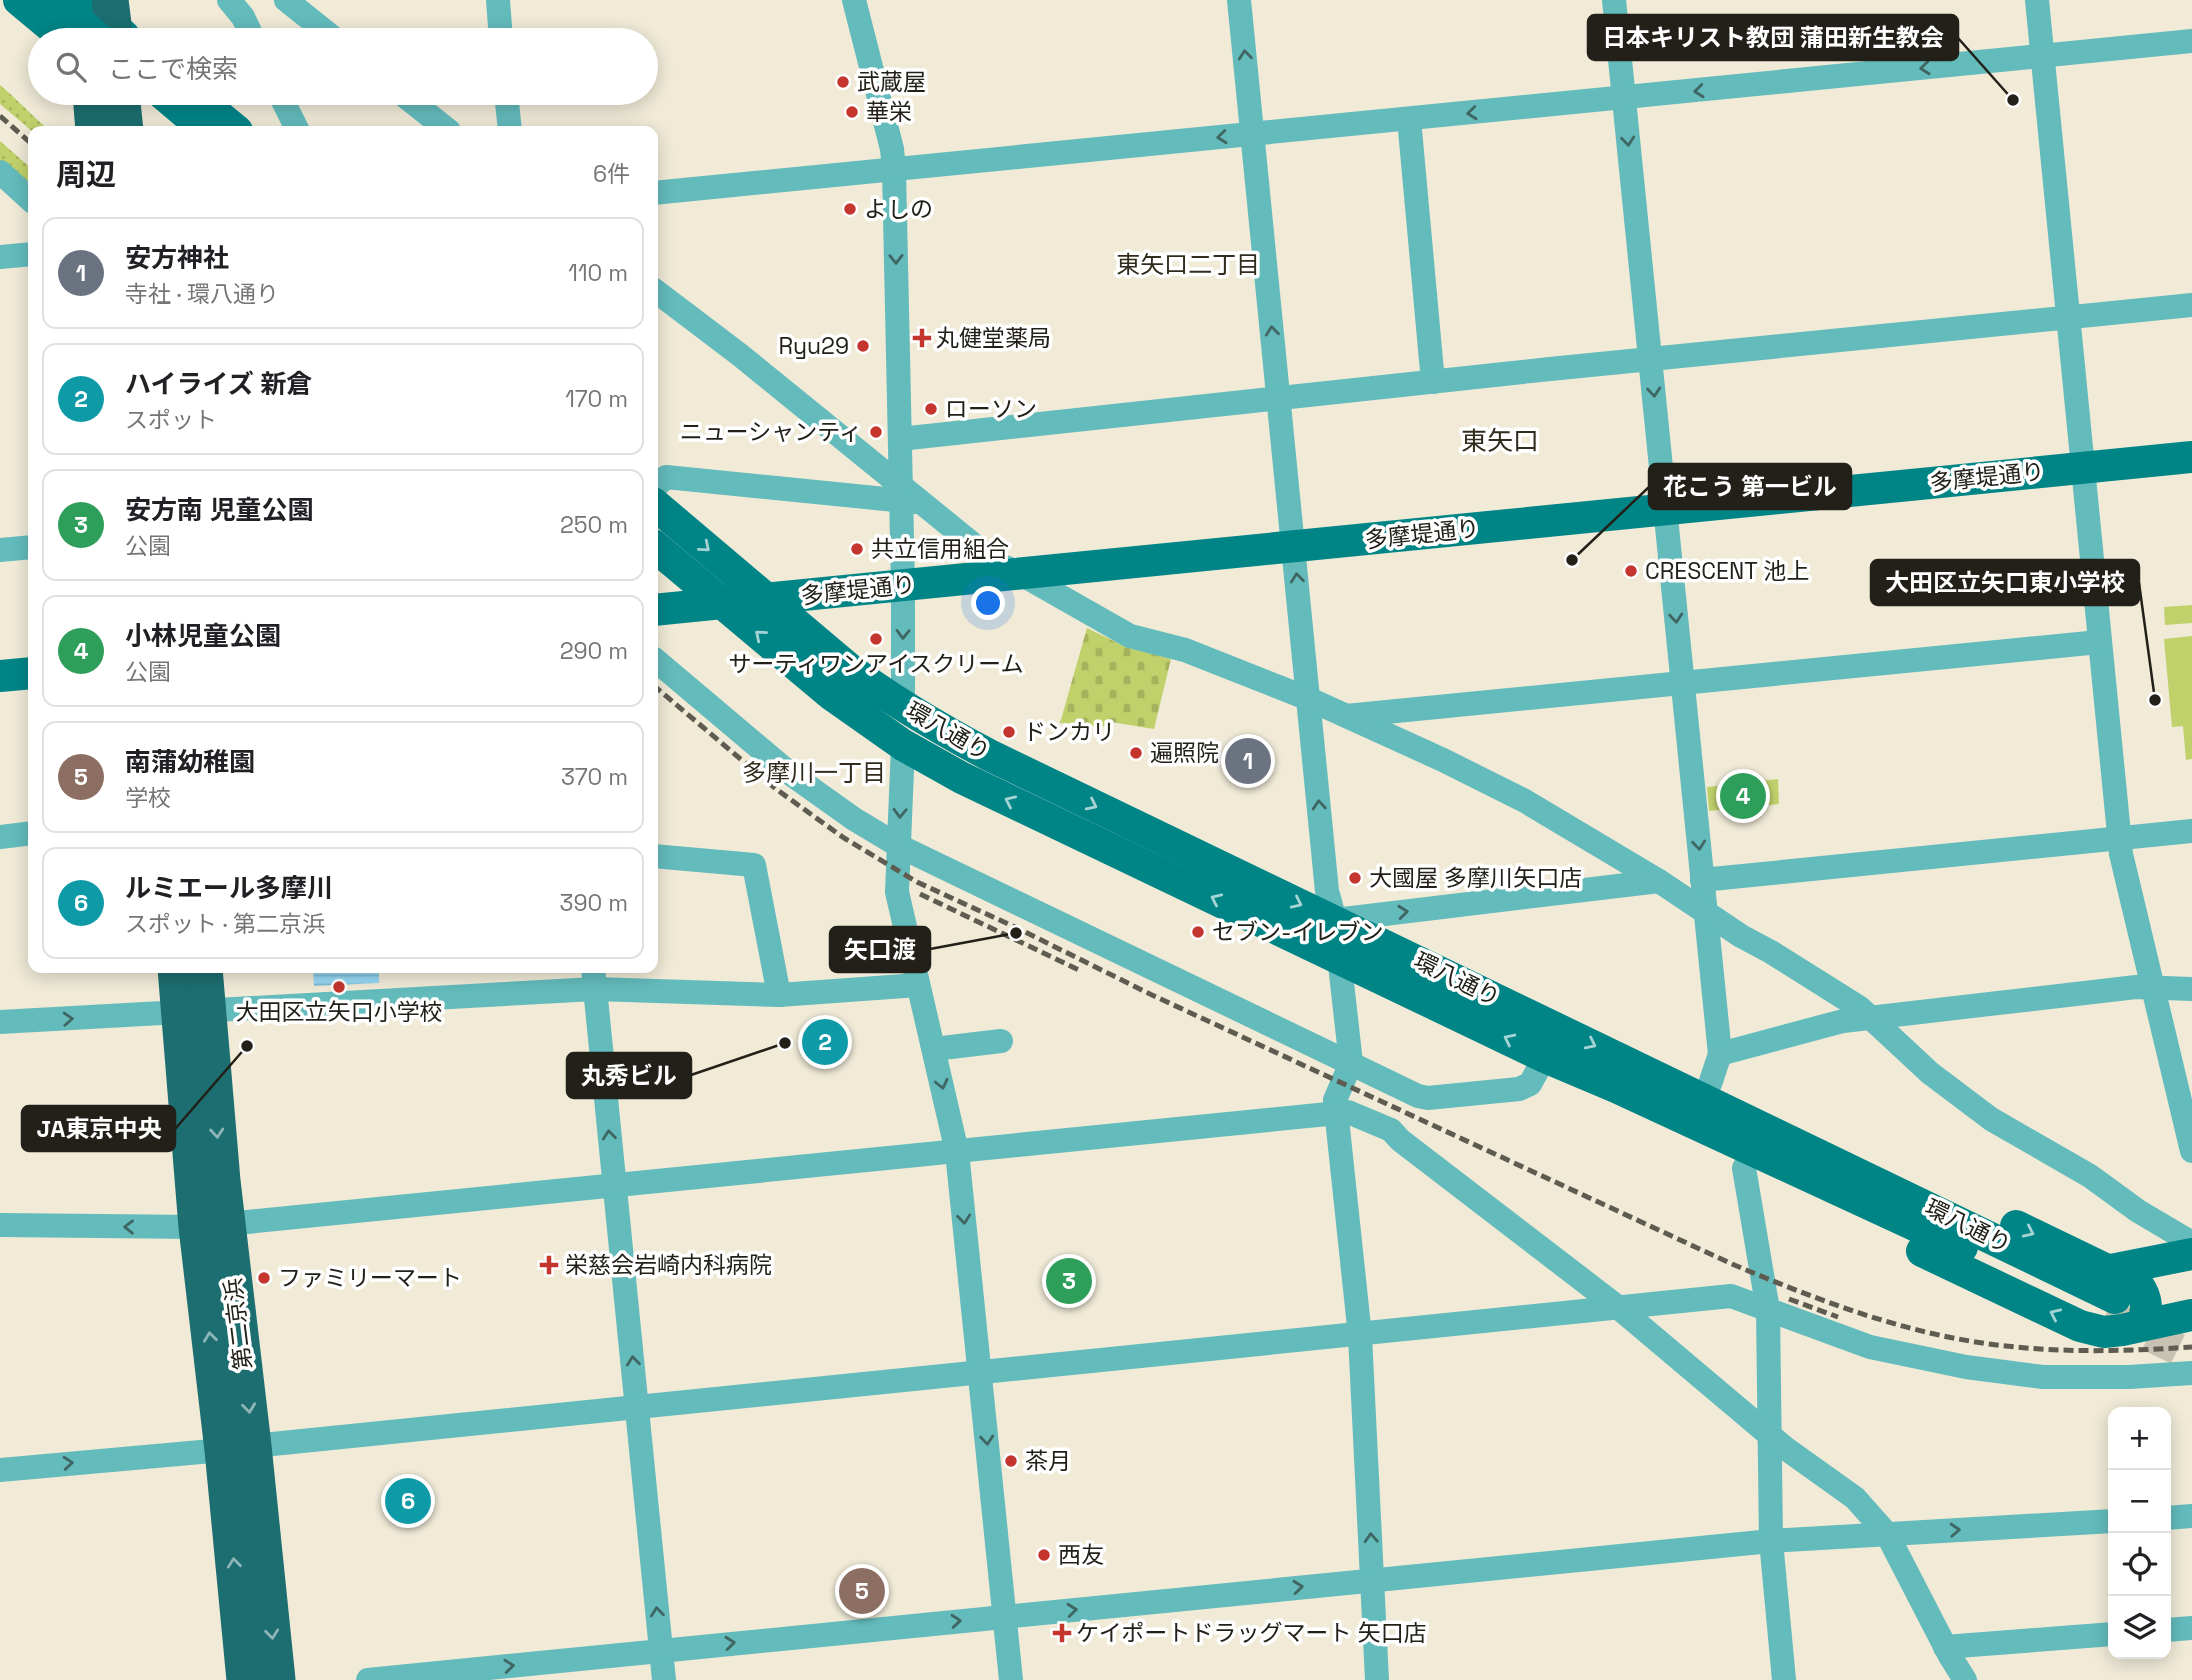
<!DOCTYPE html>
<html lang="ja">
<meta charset="utf-8">
<style>
body{margin:0;font-family:"Space Grotesk","Noto Sans JP",sans-serif;background:#f2f2f2;color:#202124}
.controls{position:absolute;right:21px;bottom:21px;display:grid;overflow:hidden;border-radius:14px;box-shadow:0 4px 18px #0003}
.controls button{width:63px;height:63px;display:grid;place-items:center;padding:0;border:0;border-bottom:2px solid #e0e0e0;background:#fff;color:#202124;font:35px sans-serif}
.you{position:absolute;left:989px;top:604px;width:24px;height:24px;margin:-18px;border:5px solid #fff;border-radius:50%;background:#1a73e8;box-shadow:0 0 0 10px #1a73e833}
.badge{display:grid;place-items:center;width:46px;height:46px;border-radius:50%;background:#0f766e;color:#fff;font-size:23px;font-weight:700}
.pin{position:absolute;translate:-50% -50%;border:4px solid #fff;box-shadow:0 2px 7px #0006}
.list{margin:0;padding:0;list-style:none}
h2{display:flex;justify-content:space-between;align-items:center;height:91px;margin:0;padding:0 28px;font-size:30px}
h2 small{font-size:23px;font-weight:400;color:#757577}
.list li{display:grid;grid-template-columns:46px 1fr auto;gap:21px;align-items:center;box-sizing:border-box;height:112px;margin:0 14px 14px;padding:0 14px;border:2px solid #e0e0e0;border-radius:14px}
.list b{display:block;font-size:26px;white-space:nowrap}
.list p{margin:0;font-size:23px;white-space:nowrap;color:#757577}
.list em{font-size:23px;font-style:normal;color:#757577}
.icon{flex:none;width:38px;height:38px;fill:none;stroke:currentColor;stroke-width:2;stroke-linecap:round;stroke-linejoin:round}
.map{position:relative;flex:none;width:2192px;height:1680px;overflow:hidden}
.search{position:absolute;background:#fff;box-shadow:0 4px 18px #0003;left:28px;top:28px;width:630px;height:77px;display:flex;align-items:center;gap:18px;box-sizing:border-box;padding:0 24px;border-radius:38px;color:#757577;font-size:26px}
.panel{position:absolute;background:#fff;box-shadow:0 4px 18px #0003;left:28px;top:126px;width:630px;height:847px;border-radius:14px}
.map>svg:first-child{display:block}
.grass{fill:url(#grass-dots)}
.cemetery{fill:url(#cemetery-stones)}
.green{fill:#c0d16c}
.water{fill:url(#water-rules)}
.lines{fill:none;stroke-linecap:round;stroke-linejoin:round}
.major-tunnel{stroke:#c7c2b1;stroke-width:32;stroke-dasharray:32 16;stroke-linecap:butt}
.minor{stroke:#63bbbc;stroke-width:24}
.major{stroke:#008587;stroke-width:32}
.highway{stroke:#1c6e70;stroke-width:37}
.rail{stroke:#5e5b50;stroke-width:5;stroke-dasharray:10 5;stroke-linecap:butt}
.major-bridge{stroke:#008587;stroke-width:32}
.oneway{stroke:#3f6662}
.oneway2{stroke:#a6d4d5}
.oneway3{stroke:#8eb6b8}
.poi-dot{fill:#c3352d;stroke:#fff;stroke-width:2.5}
.labels{text-anchor:middle;dominant-baseline:central;stroke-width:7;stroke-linejoin:round;paint-order:stroke}
.poi-label{font-size:23px;fill:#222019;stroke:#fff;text-anchor:start}
.street-label{font-size:23px;fill:#222019;stroke:#fff}
.neighbourhood-label{font-size:24px;fill:#312c1d;stroke:#fff}
.quarter-label{font-size:26px;fill:#312c1d;stroke:#fff}
.leader{fill:none;stroke:#222019;stroke-width:2.5}
.callout-dot{fill:#222019;stroke:#fff;stroke-width:2.5}
.callout{fill:#222019;stroke:#222019;stroke-width:2.5}
.callout-label{font-size:24px;text-anchor:middle;font-weight:bold;fill:#fff}
</style>
<div class="map">
<svg width="2192" height="1680" viewBox="0 0 2192 1680">
<defs>
<pattern id="grass-dots" width="8" height="8" patternUnits="userSpaceOnUse" patternTransform="scale(1.75)"><rect width="8" height="8" fill="#c0d16c"/><path d="M2 2h.1M6 6h.1" fill="none" stroke="#a5b35d" stroke-width="1.8" stroke-linecap="round"/></pattern>
<pattern id="cemetery-stones" width="16" height="16" patternUnits="userSpaceOnUse" patternTransform="scale(1.75)"><rect width="16" height="16" fill="#c0d16c"/><path d="M2 7V4a2 2 0 0 1 4 0v3zM10 15v-3a2 2 0 0 1 4 0v3z" fill="#a5b35d"/></pattern>
<pattern id="water-rules" width="6" height="5" patternUnits="userSpaceOnUse" patternTransform="scale(1.75)"><rect width="6" height="5" fill="#96d8f4"/><path d="M0 2.5h6" fill="none" stroke="#81b9d1"/></pattern>
</defs>
<rect width="100%" height="100%" fill="#f0ead7"/>
<g class="grass">
<path d="M0,85C18,100 32,116 50,131L33,132L0,104Z"/>
<polygon points="0,141 33,170 33,193 0,163"/>
</g>
<polygon class="cemetery" points="1087,628 1124,646 1171,659 1154,729 1111,722 1110,727 1060,723"/>
<g class="green">
<polygon points="2192,605 2192,623 2165,625 2164,607"/>
<polygon points="2192,636 2192,759 2186,760 2183,726 2172,727 2164,639"/>
<polygon points="1778,779 1779,804 1709,811 1707,787"/>
<polygon points="1078,1258 1083,1301 1059,1304 1054,1261"/>
</g>
<polygon class="water" points="313,968 379,968 379,983 314,986"/>
<g class="lines">
<polyline class="major-tunnel" points="2106,1314 2192,1356"/>
<g class="minor">
<polyline points="229,0 243,17 254,40"/>
<polyline points="286,0 336,40"/>
<polyline points="498,0 501,40"/>
<polyline points="854,0 892,149 894,170 903,586 903,706"/>
<polyline points="1239,0 1327,891 1335,920 1351,1063 1335,1100 1360,1336 1377,1680"/>
<polyline points="1614,0 1720,1054"/>
<polyline points="2037,0 2121,854 2192,1151"/>
<polyline points="279,93 298,131"/>
<polyline points="401,93 449,131"/>
<polyline points="506,93 510,131"/>
<polyline points="1409,119 1433,382"/>
<polyline points="0,172 33,202"/>
<polyline points="653,193 2192,41"/>
<polyline points="0,257 33,254"/>
<polyline points="653,289 740,355 996,563 1021,574 1130,636 1185,650 1309,699 1443,760 1525,801 1659,881 1741,936 1771,952 1860,1008 1930,1073 1991,1119 2090,1176 2138,1211 2192,1243"/>
<polyline points="900,439 1550,369 2192,305"/>
<polyline points="653,489 666,477 915,502"/>
<polyline points="0,550 33,547"/>
<polyline points="653,658 788,772 854,819 899,846 1418,1096 1428,1098 1519,1089 1530,1084 1545,1057"/>
<polyline points="1346,716 2099,642"/>
<polyline points="903,745 897,892 957,1152 1011,1680"/>
<polyline points="0,837 33,833"/>
<polyline points="653,856 754,865 779,995"/>
<polyline points="1702,880 2192,831"/>
<polyline points="1335,920 1659,881"/>
<polyline points="593,968 664,1680"/>
<polyline points="0,1022 595,989 779,995 918,985"/>
<polyline points="934,1049 1001,1041"/>
<polyline points="1710,1084 1720,1054 1843,1021 2136,987 2192,989"/>
<polyline points="1744,1168 1768,1310 1771,1541 1784,1680"/>
<polyline points="0,1225 197,1227 1348,1112 1391,1130 1400,1140 1619,1308 1785,1448 1855,1498 1887,1534 1950,1656 1965,1680"/>
<polyline points="253,1446 1731,1296 1870,1347 1966,1367 2043,1377 2129,1377 2192,1373"/>
<polyline points="0,1470 223,1450"/>
<polyline points="2166,1518 2192,1516"/>
<polyline points="2166,1630 2192,1628"/>
<polyline points="1945,1647 2113,1634"/>
<polyline points="368,1680 1771,1541 2113,1521"/>
</g>
<g class="major">
<polyline points="19,0 67,40"/>
<polyline points="83,0 124,36"/>
<polyline points="162,93 201,126"/>
<polyline points="191,93 237,131"/>
<path d="M653,503L847,667C892,701 940,729 989,755L2115,1298"/>
<polyline points="653,545 832,695 903,745 962,778 1545,1057 1616,1087 1962,1247"/>
<polyline points="653,610 2192,457"/>
<polyline points="0,676 33,673"/>
<path d="M2016,1226L2138,1285C2148,1299 2147,1309 2143,1325"/>
<polyline points="1922,1251 2080,1326 2104,1332 2122,1330 2192,1315"/>
<polyline points="2111,1270 2192,1254"/>
</g>
<g class="highway">
<polyline points="110,0 115,40"/>
<polyline points="91,93 94,131"/>
<polyline points="121,93 125,131"/>
<polyline points="176,968 197,1227 223,1450 245,1680"/>
<polyline points="204,968 222,1181 253,1446 277,1680"/>
</g>
<g class="rail">
<polyline points="0,116 33,145"/>
<path d="M653,685L776,789L844,838L917,882L1017,928L1152,995L1732,1264C1820,1301 1910,1336 2006,1346C2068,1353 2130,1351 2192,1347"/>
<polyline points="920,894 1081,971"/>
<polyline points="1789,1299 1838,1317"/>
</g>
<polyline class="major-bridge" points="53,0 100,40"/>
</g>
<defs><path id="oneway-chevron" d="M-2-3.5L2.5 0L-2 3.5" fill="none" stroke-width="1.6" stroke-linecap="round" stroke-linejoin="round" transform="scale(1.75)"/></defs>
<g class="oneway">
<use href="#oneway-chevron" transform="translate(1245 55) rotate(-96)"/>
<use href="#oneway-chevron" transform="translate(1925 68) rotate(174)"/>
<use href="#oneway-chevron" transform="translate(1699 91) rotate(174)"/>
<use href="#oneway-chevron" transform="translate(1472 113) rotate(174)"/>
<use href="#oneway-chevron" transform="translate(1222 137) rotate(174)"/>
<use href="#oneway-chevron" transform="translate(1628 141) rotate(84)"/>
<use href="#oneway-chevron" transform="translate(896 259) rotate(89)"/>
<use href="#oneway-chevron" transform="translate(1272 331) rotate(-96)"/>
<use href="#oneway-chevron" transform="translate(1654 392) rotate(85)"/>
<use href="#oneway-chevron" transform="translate(1297 578) rotate(-96)"/>
<use href="#oneway-chevron" transform="translate(1676 618) rotate(85)"/>
<use href="#oneway-chevron" transform="translate(903 634) rotate(91)"/>
<use href="#oneway-chevron" transform="translate(1319 805) rotate(-95)"/>
<use href="#oneway-chevron" transform="translate(900 813) rotate(92)"/>
<use href="#oneway-chevron" transform="translate(1699 845) rotate(84)"/>
<use href="#oneway-chevron" transform="translate(1403 912) rotate(-6)"/>
<use href="#oneway-chevron" transform="translate(68 1019) rotate(-3)"/>
<use href="#oneway-chevron" transform="translate(942 1084) rotate(77)"/>
<use href="#oneway-chevron" transform="translate(609 1135) rotate(-96)"/>
<use href="#oneway-chevron" transform="translate(964 1219) rotate(84)"/>
<use href="#oneway-chevron" transform="translate(129 1227) rotate(-179)"/>
<use href="#oneway-chevron" transform="translate(633 1361) rotate(-96)"/>
<use href="#oneway-chevron" transform="translate(987 1440) rotate(85)"/>
<use href="#oneway-chevron" transform="translate(68 1463) rotate(-5)"/>
<use href="#oneway-chevron" transform="translate(1955 1530) rotate(-3)"/>
<use href="#oneway-chevron" transform="translate(1371 1538) rotate(-93)"/>
<use href="#oneway-chevron" transform="translate(1298 1587) rotate(-6)"/>
<use href="#oneway-chevron" transform="translate(1072 1610) rotate(-6)"/>
<use href="#oneway-chevron" transform="translate(657 1612) rotate(-96)"/>
<use href="#oneway-chevron" transform="translate(956 1621) rotate(-5)"/>
<use href="#oneway-chevron" transform="translate(730 1643) rotate(-6)"/>
<use href="#oneway-chevron" transform="translate(509 1666) rotate(-6)"/>
</g>
<g class="oneway2">
<use href="#oneway-chevron" transform="translate(705 547) rotate(40)"/>
<use href="#oneway-chevron" transform="translate(760 635) rotate(-140)"/>
<use href="#oneway-chevron" transform="translate(1010 801) rotate(-155)"/>
<use href="#oneway-chevron" transform="translate(1092 805) rotate(26)"/>
<use href="#oneway-chevron" transform="translate(1216 899) rotate(-155)"/>
<use href="#oneway-chevron" transform="translate(1297 903) rotate(25)"/>
<use href="#oneway-chevron" transform="translate(1509 1039) rotate(-154)"/>
<use href="#oneway-chevron" transform="translate(1591 1044) rotate(26)"/>
<use href="#oneway-chevron" transform="translate(2029 1232) rotate(25)"/>
<use href="#oneway-chevron" transform="translate(2055 1314) rotate(-155)"/>
</g>
<g class="oneway3">
<use href="#oneway-chevron" transform="translate(217 1133) rotate(85)"/>
<use href="#oneway-chevron" transform="translate(210 1337) rotate(-97)"/>
<use href="#oneway-chevron" transform="translate(249 1408) rotate(83)"/>
<use href="#oneway-chevron" transform="translate(234 1563) rotate(-96)"/>
<use href="#oneway-chevron" transform="translate(272 1634) rotate(84)"/>
</g>
<g class="poi-dot">
<circle cx="843" cy="82" r="7"/>
<circle cx="852" cy="112" r="7"/>
<circle cx="850" cy="209" r="7"/>
<path d="M918.5 327.5h7v7h7v7h-7v7h-7v-7h-7v-7h7z"/>
<circle cx="863" cy="346" r="7"/>
<circle cx="931" cy="409" r="7"/>
<circle cx="876" cy="432" r="7"/>
<circle cx="857" cy="549" r="7"/>
<circle cx="1631" cy="571" r="7"/>
<circle cx="876" cy="639" r="7"/>
<circle cx="1009" cy="732" r="7"/>
<circle cx="1136" cy="753" r="7"/>
<circle cx="1355" cy="878" r="7"/>
<circle cx="1198" cy="932" r="7"/>
<circle cx="339" cy="987" r="7"/>
<path d="M545.5 1254.5h7v7h7v7h-7v7h-7v-7h-7v-7h7z"/>
<circle cx="264" cy="1278" r="7"/>
<circle cx="1011" cy="1461" r="7"/>
<circle cx="1044" cy="1555" r="7"/>
<path d="M1058.5 1622.5h7v7h7v7h-7v7h-7v-7h-7v-7h7z"/>
</g>
<g class="labels">
<g class="poi-label">
<text x="857" y="82">武蔵屋</text>
<text x="866" y="112">華栄</text>
<text x="864" y="209">よしの</text>
<text x="936" y="338">丸健堂薬局</text>
<text x="849" y="346" text-anchor="end">Ryu29</text>
<text x="945" y="409">ローソン</text>
<text x="862" y="432" text-anchor="end">ニューシャンティ</text>
<text x="871" y="549">共立信用組合</text>
<text x="1645" y="571">CRESCENT 池上</text>
<text x="876" y="664" text-anchor="middle">サーティワンアイスクリーム</text>
<text x="1023" y="732">ドンカリ</text>
<text x="1150" y="753">遍照院</text>
<text x="1369" y="878">大國屋 多摩川矢口店</text>
<text x="1212" y="932">セブン-イレブン</text>
<text x="339" y="1012" text-anchor="middle">大田区立矢口小学校</text>
<text x="565" y="1265">栄慈会岩崎内科病院</text>
<text x="278" y="1278">ファミリーマート</text>
<text x="1025" y="1461">茶月</text>
<text x="1058" y="1555">西友</text>
<text x="1076" y="1633">ケイポートドラッグマート 矢口店</text>
</g>
<g class="street-label">
<text transform="translate(1987 477) rotate(-6)">多摩堤通り</text>
<text transform="translate(1422 534) rotate(-6)">多摩堤通り</text>
<text transform="translate(858 590) rotate(-6)">多摩堤通り</text>
<text transform="translate(948 731) rotate(30)">環八通り</text>
<text transform="translate(1457 979) rotate(26)">環八通り</text>
<text transform="translate(1968 1226) rotate(26)">環八通り</text>
<text transform="translate(238 1324) rotate(-97)">第二京浜</text>
</g>
<g class="neighbourhood-label">
<text x="1188" y="264">東矢口二丁目</text>
<text x="814" y="772">多摩川一丁目</text>
</g>
<g class="quarter-label">
<text x="1500" y="441">東矢口</text>
</g>
</g>
<path class="leader" d="M2013 100L1958 38M1572 560L1649 487M2155 700L2139 583M1016 933L930 949M785 1043L691 1075M247 1046L175 1129"/>
<g class="callout-dot">
<circle cx="2013" cy="100" r="7"/>
<circle cx="1572" cy="560" r="7"/>
<circle cx="2155" cy="700" r="7"/>
<circle cx="1016" cy="933" r="7"/>
<circle cx="785" cy="1043" r="7"/>
<circle cx="247" cy="1046" r="7"/>
</g>
<g class="callout">
<rect x="1588" y="15" width="370" height="45" rx="7"/>
<rect x="1649" y="464" width="202" height="45" rx="7"/>
<rect x="1871" y="560" width="268" height="45" rx="7"/>
<rect x="830" y="927" width="100" height="45" rx="7"/>
<rect x="567" y="1053" width="124" height="45" rx="7"/>
<rect x="22" y="1106" width="153" height="45" rx="7"/>
</g>
<g class="callout-label">
<text x="1773" y="46">日本キリスト教団 蒲田新生教会</text>
<text x="1750" y="495">花こう 第一ビル</text>
<text x="2005" y="591">大田区立矢口東小学校</text>
<text x="880" y="958">矢口渡</text>
<text x="629" y="1084">丸秀ビル</text>
<text x="99" y="1137">JA東京中央</text>
</g>
</svg>
<div class="controls">
<button>+</button>
<button>−</button>
<button><svg class="icon" aria-label="locate" viewBox="0 0 24 24"><circle cx="12" cy="12" r="6"/><path d="M12 2v4M12 18v4M2 12h4M18 12h4"/></svg></button>
<button><svg class="icon" aria-label="layers" viewBox="0 0 24 24"><path d="M12 4l9 5-9 5-9-5zM3 14l9 5 9-5"/></svg></button>
</div>
<div class="you"></div>
<div class="pin badge" style="left:1248px;top:761px;background:#6b7280">1</div>
<div class="pin badge" style="left:825px;top:1042px;background:#0f9aa8">2</div>
<div class="pin badge" style="left:1069px;top:1281px;background:#2e9e5b">3</div>
<div class="pin badge" style="left:1743px;top:796px;background:#2e9e5b">4</div>
<div class="pin badge" style="left:862px;top:1591px;background:#8d6e63">5</div>
<div class="pin badge" style="left:408px;top:1501px;background:#0f9aa8">6</div>
<div class="search"><svg class="icon" aria-label="search" viewBox="0 0 24 24"><circle cx="10" cy="10" r="6"/><path d="M15 15l6 6"/></svg>ここで検索</div>
<section class="panel">
<h2>周辺<small>6件</small></h2>
<ul class="list">
<li><span class="badge" style="background:#6b7280">1</span><div><b>安方神社</b><p>寺社 · 環八通り</p></div><em>110 m</em></li>
<li><span class="badge" style="background:#0f9aa8">2</span><div><b>ハイライズ 新倉</b><p>スポット</p></div><em>170 m</em></li>
<li><span class="badge" style="background:#2e9e5b">3</span><div><b>安方南 児童公園</b><p>公園</p></div><em>250 m</em></li>
<li><span class="badge" style="background:#2e9e5b">4</span><div><b>小林児童公園</b><p>公園</p></div><em>290 m</em></li>
<li><span class="badge" style="background:#8d6e63">5</span><div><b>南蒲幼稚園</b><p>学校</p></div><em>370 m</em></li>
<li><span class="badge" style="background:#0f9aa8">6</span><div><b>ルミエール多摩川</b><p>スポット · 第二京浜</p></div><em>390 m</em></li>
</ul>
</section>
</div>
